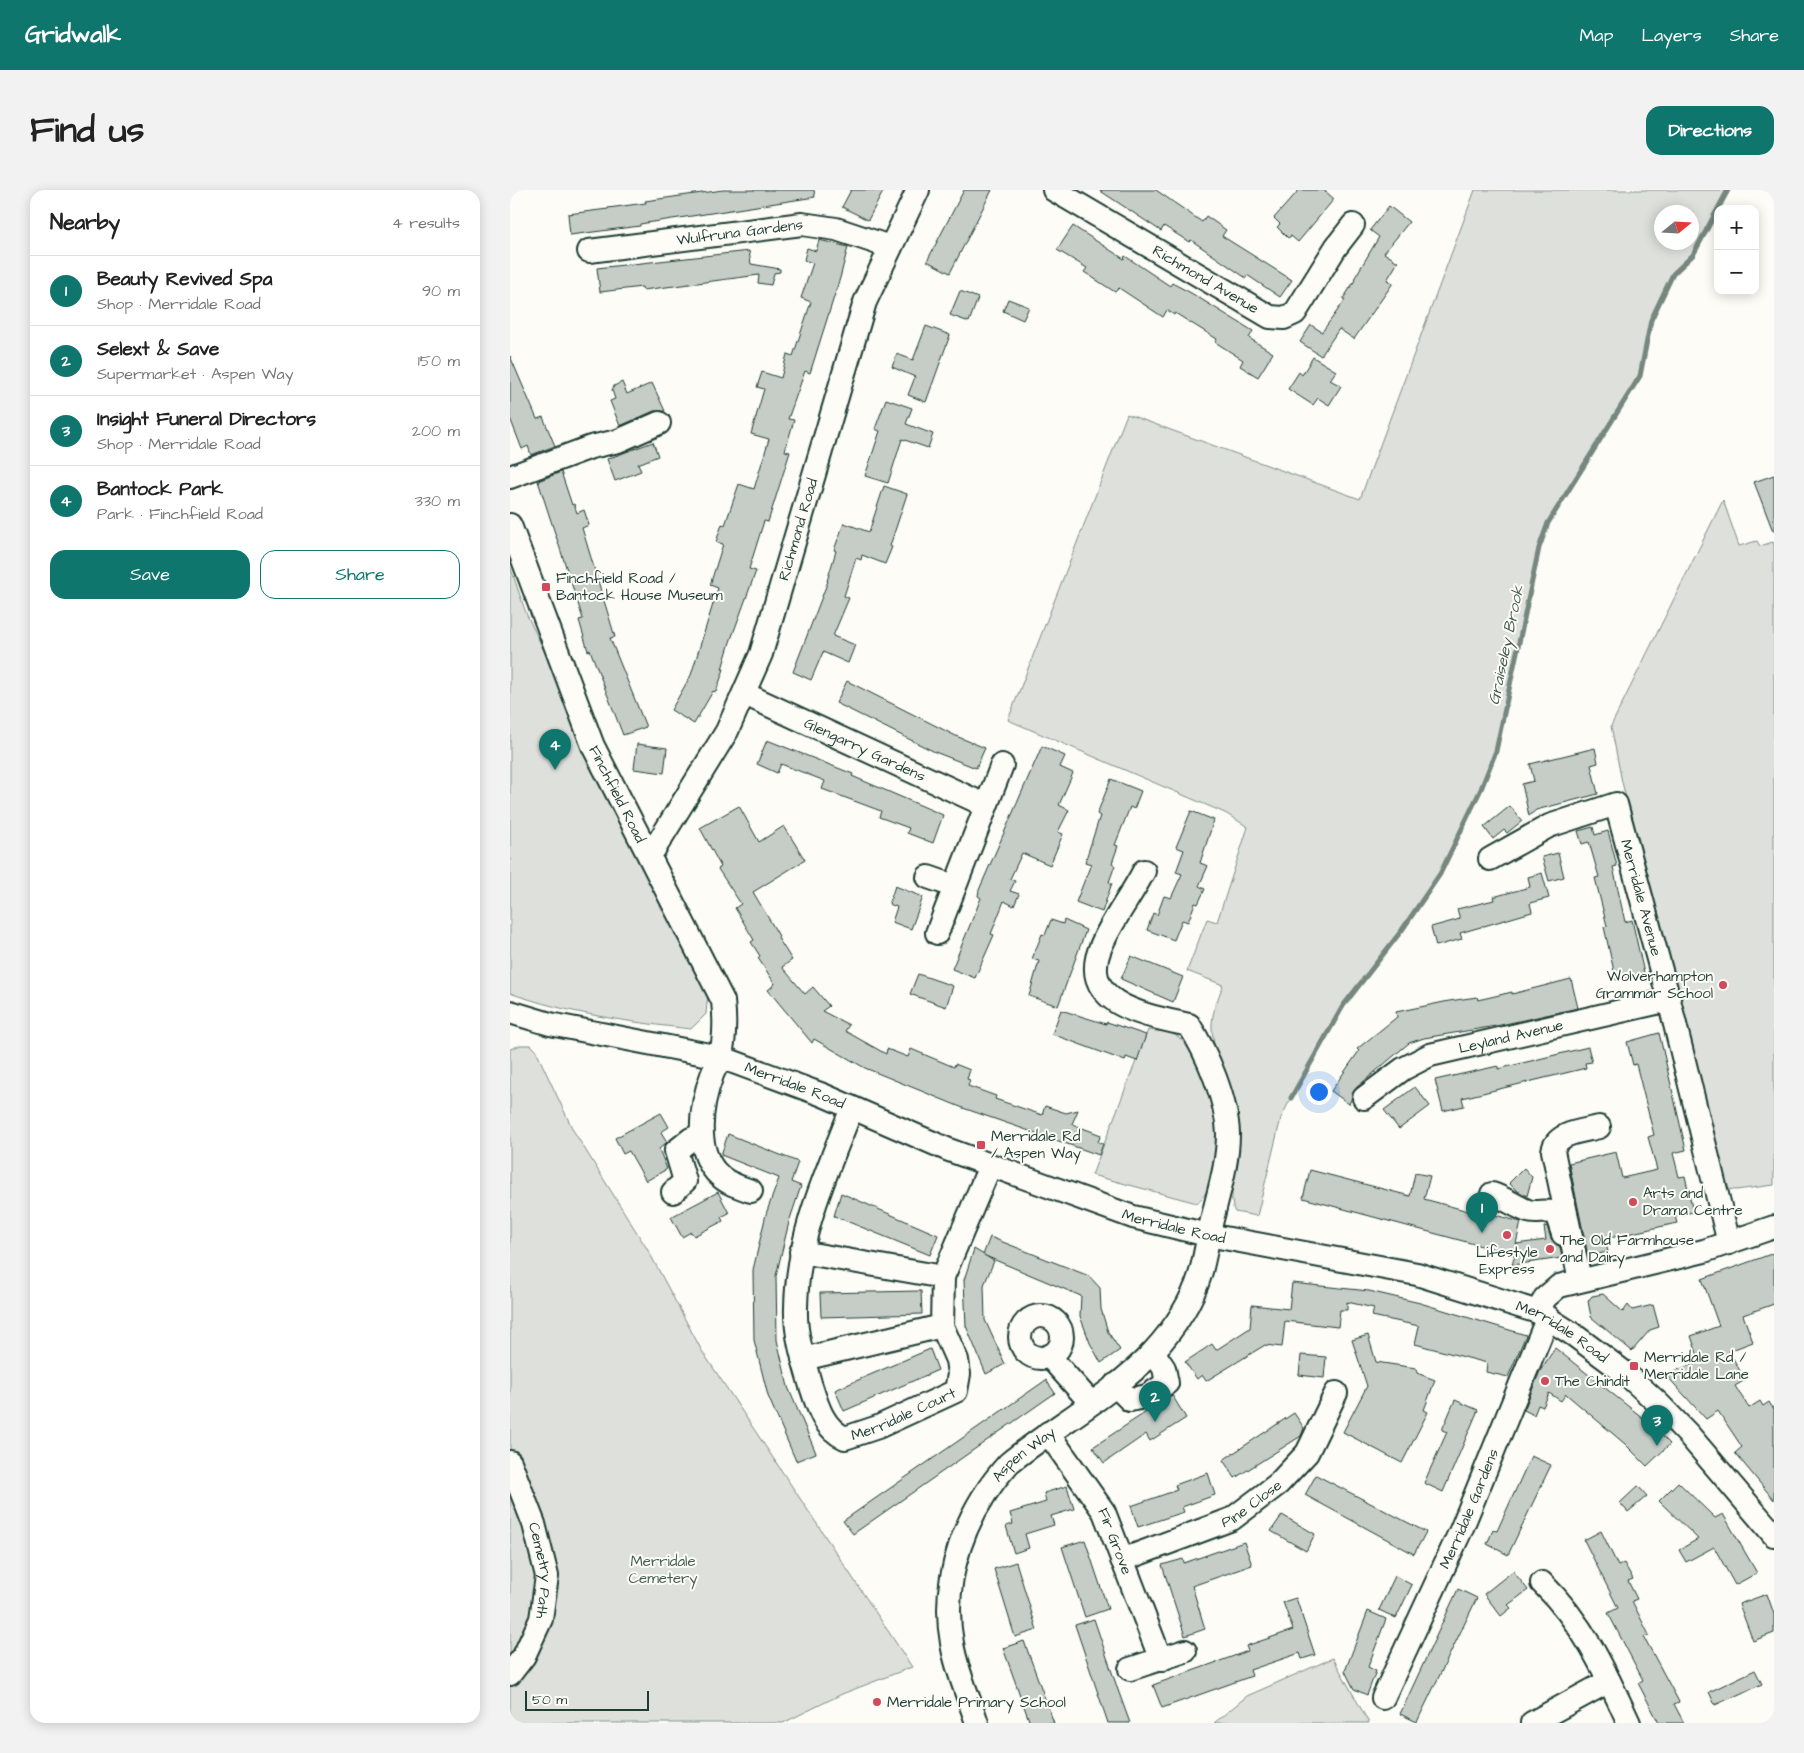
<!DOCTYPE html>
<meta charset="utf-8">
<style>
body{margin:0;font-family:"Architects Daughter",sans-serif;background:#f2f2f2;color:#222}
.controls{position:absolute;right:15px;top:15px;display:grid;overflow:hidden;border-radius:10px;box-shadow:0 2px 12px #0003}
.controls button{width:45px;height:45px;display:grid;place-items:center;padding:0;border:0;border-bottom:1px solid #e0e0e0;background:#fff;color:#222;font:25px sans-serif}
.compass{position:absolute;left:1144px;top:15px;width:45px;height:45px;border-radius:50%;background:#fff;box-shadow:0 2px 12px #0003;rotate:72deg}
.scale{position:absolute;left:15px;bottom:12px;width:124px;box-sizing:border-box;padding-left:5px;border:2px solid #1f3d34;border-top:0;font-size:14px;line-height:18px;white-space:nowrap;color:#1f3d34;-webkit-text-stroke:4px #fdfcf7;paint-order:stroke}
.you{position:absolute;left:808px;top:901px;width:18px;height:18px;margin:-12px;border:4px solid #fff;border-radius:50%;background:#1a73e8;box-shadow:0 0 0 8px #1a73e833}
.badge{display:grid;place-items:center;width:32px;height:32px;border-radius:50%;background:#0f766e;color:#fff;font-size:16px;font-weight:700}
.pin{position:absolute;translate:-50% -41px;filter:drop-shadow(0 1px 2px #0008)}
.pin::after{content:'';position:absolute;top:26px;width:18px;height:15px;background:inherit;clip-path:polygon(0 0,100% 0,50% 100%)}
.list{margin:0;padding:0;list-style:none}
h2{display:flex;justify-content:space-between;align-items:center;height:65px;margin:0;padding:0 20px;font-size:21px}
h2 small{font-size:16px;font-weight:400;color:#767676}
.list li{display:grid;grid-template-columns:32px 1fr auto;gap:15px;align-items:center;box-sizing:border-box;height:70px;padding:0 20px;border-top:1px solid #e0e0e0}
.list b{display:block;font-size:19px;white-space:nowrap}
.list p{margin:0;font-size:16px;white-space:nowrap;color:#767676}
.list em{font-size:16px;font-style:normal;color:#767676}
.actions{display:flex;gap:10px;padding:15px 20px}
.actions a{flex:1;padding:11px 0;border:1px solid #0f766e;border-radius:15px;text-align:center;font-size:18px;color:#0f766e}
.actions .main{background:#0f766e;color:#fff}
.map{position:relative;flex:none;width:1264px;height:1533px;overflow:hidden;border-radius:15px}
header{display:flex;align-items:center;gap:30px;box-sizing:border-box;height:70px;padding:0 25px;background:#0f766e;color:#fff}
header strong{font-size:24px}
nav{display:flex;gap:28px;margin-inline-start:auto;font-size:18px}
.intro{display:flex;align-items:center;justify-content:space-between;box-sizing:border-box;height:120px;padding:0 30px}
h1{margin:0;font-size:35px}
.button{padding:12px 22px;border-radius:15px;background:#0f766e;color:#fff;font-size:18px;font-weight:700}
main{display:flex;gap:30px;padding:0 30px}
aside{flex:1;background:#fff;border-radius:15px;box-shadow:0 2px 12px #0003}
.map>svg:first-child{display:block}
.green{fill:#dde0db;stroke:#7e8e88;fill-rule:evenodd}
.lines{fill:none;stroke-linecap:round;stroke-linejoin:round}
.stream{stroke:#75877f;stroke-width:5}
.building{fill:#c6cdc7;stroke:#1f3d34}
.minor-casing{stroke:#1f3d34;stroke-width:26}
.minor{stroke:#fdfcf7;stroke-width:22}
.poi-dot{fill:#d1495b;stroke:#fdfcf7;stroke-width:2}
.labels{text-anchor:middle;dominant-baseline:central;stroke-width:4;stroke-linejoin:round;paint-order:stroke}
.street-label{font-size:15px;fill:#1f3d34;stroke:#fdfcf7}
.poi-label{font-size:15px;fill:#1f3d34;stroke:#fdfcf7;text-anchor:start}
.park-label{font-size:15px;fill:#455e55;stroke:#fdfcf7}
.water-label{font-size:16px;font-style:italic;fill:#435c53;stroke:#fdfcf7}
</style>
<header>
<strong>Gridwalk</strong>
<nav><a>Map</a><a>Layers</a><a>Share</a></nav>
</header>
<div class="intro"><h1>Find us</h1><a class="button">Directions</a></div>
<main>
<aside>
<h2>Nearby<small>4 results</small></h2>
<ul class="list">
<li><span class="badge">1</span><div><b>Beauty Revived Spa</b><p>Shop · Merridale Road</p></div><em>90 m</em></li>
<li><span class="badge">2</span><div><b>Selext &amp; Save</b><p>Supermarket · Aspen Way</p></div><em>150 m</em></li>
<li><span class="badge">3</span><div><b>Insight Funeral Directors</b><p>Shop · Merridale Road</p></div><em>200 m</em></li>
<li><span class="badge">4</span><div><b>Bantock Park</b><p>Park · Finchfield Road</p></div><em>330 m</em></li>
</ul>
<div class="actions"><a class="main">Save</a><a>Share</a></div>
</aside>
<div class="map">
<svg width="1264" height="1533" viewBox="0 0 1264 1533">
<rect width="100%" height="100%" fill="#fdfcf7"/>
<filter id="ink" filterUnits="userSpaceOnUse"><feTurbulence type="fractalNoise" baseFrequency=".02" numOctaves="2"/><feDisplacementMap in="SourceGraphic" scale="10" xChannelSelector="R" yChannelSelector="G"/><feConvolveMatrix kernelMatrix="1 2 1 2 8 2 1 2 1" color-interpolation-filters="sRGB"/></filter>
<g filter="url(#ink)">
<g class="green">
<path d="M965,0H1218L1183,65L1163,84L1141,130L1130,186L1038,333L1029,358L986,561L971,599L930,684L892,740L833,816L781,908L771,928L747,1026L725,1022C716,1009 730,960 729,939C727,901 704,873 702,839C701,824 708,809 713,795L677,781L697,729L707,732L738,637L715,623L498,530L617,224L850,309ZM1152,22H1182V52H1152Z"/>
<polygon points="1213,310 1229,356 1247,351 1250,356 1263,352 1264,355 1264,995 1226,1000 1212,998 1112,592 1101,536"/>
<path d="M0,376L16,423L198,803L196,824L181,839C119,832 59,824 0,803Z"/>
<path d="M638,840C646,841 662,842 668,847C688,863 703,912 707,937C710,957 704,1001 687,1013L582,985Z"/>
<polygon points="11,855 21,855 25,859 63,940 139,1062 192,1161 402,1477 332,1504 273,1533 0,1533 0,859"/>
<polygon points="823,1468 859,1533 704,1533 737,1506"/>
</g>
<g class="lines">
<polyline class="stream" points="781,908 833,816 892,740 930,684 971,599 986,561 1029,358 1038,333 1130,186 1141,130 1163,84 1183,65 1218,0"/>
</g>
<g class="building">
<polygon points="213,0 304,0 305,7 130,34 130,36 60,45 58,24 98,19 98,18 136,13 135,11"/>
<polygon points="341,0 374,0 358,30 332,17"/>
<polygon points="454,0 482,0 440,83 417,71"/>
<polygon points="589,0 646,0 692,32 696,26 716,40 712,46 782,90 770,107 737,85 736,88 681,50 679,52 654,36 651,41"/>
<polygon points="789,0 814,0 824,9 788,52 781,46 778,48 767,37 770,34 764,28"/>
<polygon points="879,16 899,32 874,63 888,72 877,90 883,93 844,149 829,139 811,166 790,152 801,135 812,142 835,110 833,109 845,90 844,89 869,47 860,40"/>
<polygon points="563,36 614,69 615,66 660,96 662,93 681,103 743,141 739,148 763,163 748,187 730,176 733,170 705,152 707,149 665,123 664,125 657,120 653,127 609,98 605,102 574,82 577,78 547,60"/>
<polygon points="309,50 338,57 330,88 300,183 295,181 278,229 284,230 275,261 280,262 258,332 254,331 239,379 246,381 220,452 212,479 214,479 206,502 203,501 184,534 161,520 181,485 208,398 200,395 213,354 206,352 212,334 215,335 229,294 244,299 259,249 241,244 254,199 247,197 252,182 271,188 277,164 283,166 301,112 291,108 303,73 294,70 297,58 306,61"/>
<polygon points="239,61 241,74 270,79 270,82 264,83 261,95 248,93 249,85 133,100 132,97 90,102 87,78"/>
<polygon points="450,101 468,108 459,132 440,125"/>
<polygon points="498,109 519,117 513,130 493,121"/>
<polygon points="416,136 440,145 416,212 398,205 405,187 382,177 387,164 403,170"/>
<polygon points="0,166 27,229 33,227 45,256 21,265 18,256 12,259 0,228"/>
<polygon points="803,167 826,181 820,190 831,196 819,215 808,208 803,215 778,199 789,182 792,185"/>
<polygon points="112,192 117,204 142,193 155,221 144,221 110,236 100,211 105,209 102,200 104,196"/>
<polygon points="376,209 402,218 396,234 423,244 418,258 392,249 378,293 355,286 370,241 365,239"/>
<polygon points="143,252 148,266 128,274 131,281 105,291 97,269"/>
<polygon points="51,282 62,315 64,314 67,323 74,320 79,335 72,338 105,447 100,448 136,537 113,545 80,460 78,461 69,430 73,429 28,291"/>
<polygon points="1264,285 1264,341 1263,341 1244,292"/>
<polygon points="374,296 397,304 380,356 382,357 375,374 352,365 351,370 346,368 334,406 339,408 323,446 345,455 338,473 313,462 301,490 283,482 318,391 317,391 326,361 324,360 334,333 359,342"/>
<polygon points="337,491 446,546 475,558 466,578 425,562 326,513"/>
<polygon points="257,550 343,584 342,586 433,625 423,653 397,643 399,638 369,627 371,621 312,599 315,591 271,574 267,583 247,574"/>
<polygon points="127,554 157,558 154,583 124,579"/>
<polygon points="532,556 555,566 550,577 563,583 549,615 559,620 548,642 553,644 540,675 512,663 500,689 505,691 500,701 509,704 504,716 494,711 481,744 484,745 465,788 442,779 471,708 468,706 469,700"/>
<polygon points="1085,558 1088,573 1081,575 1088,604 1026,620 1019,626 1012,594 1024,591 1020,574"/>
<polygon points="601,589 631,601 624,619 620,617 605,655 608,656 602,673 605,675 599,692 602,693 592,722 566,712 581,674 575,672 590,626 587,624"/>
<polygon points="229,616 249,652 274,636 295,670 243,702 269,746 268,748 282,770 272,777 295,804 303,797 319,816 312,821 339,835 335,841 376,864 377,859 398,867 401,859 444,877 445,874 460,880 457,889 460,890 458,896 486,906 485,909 532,925 535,916 556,923 568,920 562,934 591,945 588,952 593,954 589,965 453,918 355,878 304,849 302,853 258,800 265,794 248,768 250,766 241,752 244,750 225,718 231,714 208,679 211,677 190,638"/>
<polygon points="1000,616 1012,631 997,643 994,640 983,649 974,637"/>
<polygon points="681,621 704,630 690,673 698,676 689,696 695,699 688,714 685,713 678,732 672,730 664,750 637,740 643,723 647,725 654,706 661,708 672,684 666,682 674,660 666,657"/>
<polygon points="1083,637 1085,645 1098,641 1107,676 1103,677 1115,732 1122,730 1134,783 1106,790 1094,737 1097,736 1085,688 1089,687 1079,652 1072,654 1068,641"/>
<polygon points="1048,663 1054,687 1039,691 1032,667"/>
<polygon points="1032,683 1039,708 1020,713 1022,722 950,743 952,749 926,756 921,737 950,729 947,719 984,710 983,707 1020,697 1018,687"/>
<polygon points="385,696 413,707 401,739 382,732 387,717 379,714"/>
<polygon points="541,730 553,734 554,730 576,740 548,816 519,806 529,771 522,769 532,744 535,745"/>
<polygon points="621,766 673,787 663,812 611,789"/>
<polygon points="408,784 443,796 436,817 400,804"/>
<polygon points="1061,789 1068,818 986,836 914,848 899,853 846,898 839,914 821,901 849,861 847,859 887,827 886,822 939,811 967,807 968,810 1002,802 1002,804"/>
<polygon points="551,820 596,834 597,832 636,845 627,871 616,867 615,871 542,844"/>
<polygon points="1149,843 1176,960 1163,963 1169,987 1175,986 1183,1022 1165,1026 1167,1033 1095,1049 1098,1062 1078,1066 1059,973 1106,962 1112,988 1147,980 1138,947 1144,945 1126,874 1123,875 1117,852"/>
<polygon points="1078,857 1082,872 1075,873 1076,878 952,908 954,916 933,921 925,890 988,876 988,879"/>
<polygon points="905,897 920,916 889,939 874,920"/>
<polygon points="151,923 159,937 151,942 157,952 149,959 157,979 136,991 119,961 113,964 105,948"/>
<polygon points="218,944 288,972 281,992 291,996 279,1032 266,1086 267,1150 278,1197 306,1263 286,1271 258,1206 244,1150 243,1080 256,1024 269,988 211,965"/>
<polygon points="1014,978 1022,987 1017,1006 1006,1000 999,993"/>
<polygon points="800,980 900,1006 905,983 920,986 914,1009 969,1024 970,1021 1011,1032 1006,1054 1036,1050 1034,1037 1037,1036 1041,1049 1050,1057 1052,1068 1002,1075 1005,1065 793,1008"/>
<polygon points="208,1002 219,1023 211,1027 213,1031 184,1046 181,1042 172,1047 161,1027"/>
<polygon points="331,1003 428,1045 420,1065 324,1026"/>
<polygon points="480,1047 579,1086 590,1098 591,1119 598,1142 610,1160 591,1173 580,1153 570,1126 571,1106 473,1065"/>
<polygon points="464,1059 484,1071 474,1095 475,1130 495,1174 476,1184 456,1136 454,1090"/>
<polygon points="1264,1063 1264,1114 1233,1125 1243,1152 1219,1161 1235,1190 1225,1196 1239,1218 1250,1211 1253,1216 1259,1212 1264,1220 1264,1310 1225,1263 1232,1257 1208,1221 1196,1229 1155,1184 1190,1172 1181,1146 1209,1136 1192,1089"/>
<polygon points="782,1093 859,1101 910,1113 1016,1145 998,1187 976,1182 977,1173 905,1154 909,1136 862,1126 864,1118 837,1112 837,1120 830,1120 828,1137 775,1131 772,1157 755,1155 696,1191 692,1185 687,1189 675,1172 702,1154 706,1160 740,1138 742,1115 779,1119"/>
<polygon points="411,1101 412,1124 311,1127 310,1103"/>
<polygon points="1093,1104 1113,1122 1118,1115 1122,1120 1143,1115 1149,1137 1140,1140 1122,1161 1081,1127 1078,1111 1082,1106"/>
<polygon points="858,1145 866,1172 906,1178 907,1183 925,1190 914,1220 918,1222 892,1273 833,1242 857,1196 842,1150"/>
<polygon points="1045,1158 1143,1236 1160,1254 1137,1276 1115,1254 1056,1204 1051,1211 1039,1203 1033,1217 1028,1215 1024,1225 1014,1220 1030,1181"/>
<polygon points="420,1159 428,1180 334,1221 325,1200"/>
<polygon points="791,1165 816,1167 814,1188 789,1185"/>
<polygon points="536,1190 545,1203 343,1344 333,1331"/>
<polygon points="662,1205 676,1228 640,1251 636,1244 594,1273 583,1257"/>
<polygon points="945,1210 968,1220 933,1302 914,1293 937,1242 932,1240"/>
<polygon points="784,1223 794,1238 791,1246 725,1288 713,1270"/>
<polygon points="1021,1266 1041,1275 998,1365 977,1354 983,1340 987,1341"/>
<polygon points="698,1283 705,1305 672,1317 674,1322 628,1337 621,1316 667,1300 665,1295"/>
<polygon points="806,1285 916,1342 904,1364 795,1305"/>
<polygon points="1168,1292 1205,1328 1213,1324 1247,1383 1225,1395 1204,1357 1176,1372 1169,1360 1188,1349 1149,1311"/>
<polygon points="557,1296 564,1319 541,1326 544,1335 515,1344 519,1358 504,1363 496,1336 503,1334 500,1323 536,1312 534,1303"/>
<polygon points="1128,1296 1137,1306 1118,1322 1110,1313"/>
<polygon points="772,1325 805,1344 796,1361 761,1341"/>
<polygon points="1091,1341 1108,1376 1114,1373 1123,1389 1118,1391 1127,1409 1122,1411 1139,1445 1134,1447 1169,1512 1164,1514 1174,1533 1149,1533 1128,1493 1133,1490 1098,1423 1108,1418 1074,1350"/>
<polygon points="575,1350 598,1419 575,1427 552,1357"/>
<polygon points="734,1352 742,1375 682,1396 695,1439 675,1446 652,1375 673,1369 674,1373"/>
<polygon points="506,1372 527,1440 505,1447 484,1379"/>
<polygon points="1003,1381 1018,1400 998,1415 1001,1418 991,1426 974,1404"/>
<polygon points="885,1386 902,1395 886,1428 869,1420"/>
<polygon points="948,1399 967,1408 907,1532 890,1524"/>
<polygon points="1257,1404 1264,1424 1264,1443 1243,1451 1229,1414"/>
<polygon points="786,1408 805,1465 792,1469 790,1463 740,1480 742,1486 652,1518 643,1495 738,1461 736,1456 783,1440 773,1412"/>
<polygon points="858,1421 876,1429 858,1477 866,1481 857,1505 844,1499 835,1481"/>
<polygon points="584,1429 608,1500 620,1533 598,1533 565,1435"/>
<polygon points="514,1451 544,1533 520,1533 493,1458"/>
<polygon points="1245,1480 1252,1494 1205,1515 1199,1502"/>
</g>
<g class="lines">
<g class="minor-casing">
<g id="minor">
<path id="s1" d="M544,0L760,127L774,128L785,123L826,57L843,35"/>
<path id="s2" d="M79,61L292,34L326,39L380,57"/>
<polyline points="0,287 81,257 108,251 149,233"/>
<path id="s3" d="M0,335L83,556L213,811C215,829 215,850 210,868C208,874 204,879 202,885C191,914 183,962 210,986C218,994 230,997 241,1001"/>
<path id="s4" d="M235,504L475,615"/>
<path id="s5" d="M140,666L217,541L251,464L355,112L408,0"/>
<path id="s6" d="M980,669L1039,636L1106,614L1159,810L1219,1053"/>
<polyline points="418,687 444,696"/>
<polyline points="427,743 492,575"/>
<path id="s7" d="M0,822L40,834L210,867L313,905L439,960L623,1027L698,1045L907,1084L1028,1122L1064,1145L1115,1183L1148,1213L1178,1244L1264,1345"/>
<path id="s8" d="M854,908L893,879L920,865L1159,810"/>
<path id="s9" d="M342,918C316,984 287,1045 286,1118C285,1143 293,1169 300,1193C307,1215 313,1238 335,1248L368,1237L446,1201L449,1184L447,1170L432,1136L433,1087L480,976"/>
<polyline points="163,1002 175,991 166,961 181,949 191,945"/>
<path d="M982,1004C995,1008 1006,1017 1018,1021C1027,1024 1036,1019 1046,1023L1053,1044"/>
<polyline points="291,1062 433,1087"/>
<path d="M1070,1090L1043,961C1046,942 1074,941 1089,937"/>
<polyline points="1028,1122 1035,1108 1049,1096 1194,1061 1264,1037"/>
<circle cx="531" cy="1147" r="21"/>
<polyline points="539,1166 581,1213"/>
<polyline points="293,1169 432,1136"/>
<polyline points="605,1195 620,1210 637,1206 657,1193 654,1178 643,1162"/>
<path id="s10" d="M538,1243L594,1322L651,1470"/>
<path id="s11" d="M0,1272L24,1334L37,1386L31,1429L14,1466L0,1484"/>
<path id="s12" d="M612,1370L722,1329L768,1294L797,1263L826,1203"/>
<path d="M1032,1393C1074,1434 1095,1481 1119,1533"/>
<polyline points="620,1479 675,1461"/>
<path id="s13" d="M873,1508L951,1340L1038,1127"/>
<path id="s14" d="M467,1533C459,1507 446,1480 442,1453C430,1388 456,1320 499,1273C546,1235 601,1206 643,1162C663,1140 681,1114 690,1085C696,1065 698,1043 704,1022C710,997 718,971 718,944C717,910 697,863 679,835C639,826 564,815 592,754C603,729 621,706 634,681"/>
<polyline points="1022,1533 1099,1491"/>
</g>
</g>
<use href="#minor" class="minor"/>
</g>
</g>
<g class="poi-dot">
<rect x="31" y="392" width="10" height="10" rx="2.5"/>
<circle cx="1213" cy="795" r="5"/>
<rect x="466" y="950" width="10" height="10" rx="2.5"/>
<circle cx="1123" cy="1012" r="5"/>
<circle cx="997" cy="1045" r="5"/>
<circle cx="1040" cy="1059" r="5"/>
<rect x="1119" y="1171" width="10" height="10" rx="2.5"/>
<circle cx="1035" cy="1191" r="5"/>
<circle cx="367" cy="1512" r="5"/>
</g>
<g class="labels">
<g class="street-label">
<text stroke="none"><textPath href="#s2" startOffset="152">Wulfruna Gardens</textPath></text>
<text stroke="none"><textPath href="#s1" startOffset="176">Richmond Avenue</textPath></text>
<text stroke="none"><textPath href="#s5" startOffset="361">Richmond Road</textPath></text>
<text stroke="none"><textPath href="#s4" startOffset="132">Glengarry Gardens</textPath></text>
<text stroke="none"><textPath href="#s3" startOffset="290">Finchfield Road</textPath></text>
<text stroke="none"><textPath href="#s6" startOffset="235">Merridale Avenue</textPath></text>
<text stroke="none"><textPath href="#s8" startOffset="162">Leyland Avenue</textPath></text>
<text stroke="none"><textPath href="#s7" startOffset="295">Merridale Road</textPath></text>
<text stroke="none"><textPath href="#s7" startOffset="700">Merridale Road</textPath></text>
<text stroke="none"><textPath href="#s7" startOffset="1105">Merridale Road</textPath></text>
<text stroke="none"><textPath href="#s9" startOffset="416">Merridale Court</textPath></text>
<text stroke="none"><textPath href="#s14" startOffset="296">Aspen Way</textPath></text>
<text stroke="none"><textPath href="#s12" startOffset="142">Pine Close</textPath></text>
<text stroke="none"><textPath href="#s13" startOffset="208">Merridale Gardens</textPath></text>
<text stroke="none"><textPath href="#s10" startOffset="128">Fir Grove</textPath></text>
<text stroke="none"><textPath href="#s11" startOffset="114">Cemetry Path</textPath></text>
</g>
<g class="poi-label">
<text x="46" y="388">Finchfield Road /<tspan x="46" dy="17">Bantock House Museum</tspan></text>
<text x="1203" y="786" text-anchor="end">Wolverhampton<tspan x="1203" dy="17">Grammar School</tspan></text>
<text x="481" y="946">Merridale Rd<tspan x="481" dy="17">/ Aspen Way</tspan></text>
<text x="1133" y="1003">Arts and<tspan x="1133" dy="17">Drama Centre</tspan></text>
<text x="1050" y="1050">The Old Farmhouse<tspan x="1050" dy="17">and Dairy</tspan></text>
<text x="997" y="1062" text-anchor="middle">Lifestyle<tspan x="997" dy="17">Express</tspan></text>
<text x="1134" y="1167">Merridale Rd /<tspan x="1134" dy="17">Merridale Lane</tspan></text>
<text x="1045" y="1191">The Chindit</text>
<text x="377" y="1512">Merridale Primary School</text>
</g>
<g class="park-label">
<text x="153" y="1371">Merridale<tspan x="153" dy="17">Cemetery</tspan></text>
</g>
<g class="water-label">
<text transform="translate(996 455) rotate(-78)">Graiseley Brook</text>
</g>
</g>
</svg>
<div class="controls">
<button>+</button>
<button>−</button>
</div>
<svg class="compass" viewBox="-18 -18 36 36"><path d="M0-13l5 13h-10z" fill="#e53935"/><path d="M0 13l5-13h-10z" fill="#767676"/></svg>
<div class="scale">50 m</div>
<div class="you"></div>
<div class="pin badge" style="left:972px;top:1043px">1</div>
<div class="pin badge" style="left:645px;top:1232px">2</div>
<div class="pin badge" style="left:1147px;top:1256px">3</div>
<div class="pin badge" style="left:45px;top:580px">4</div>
</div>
</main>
